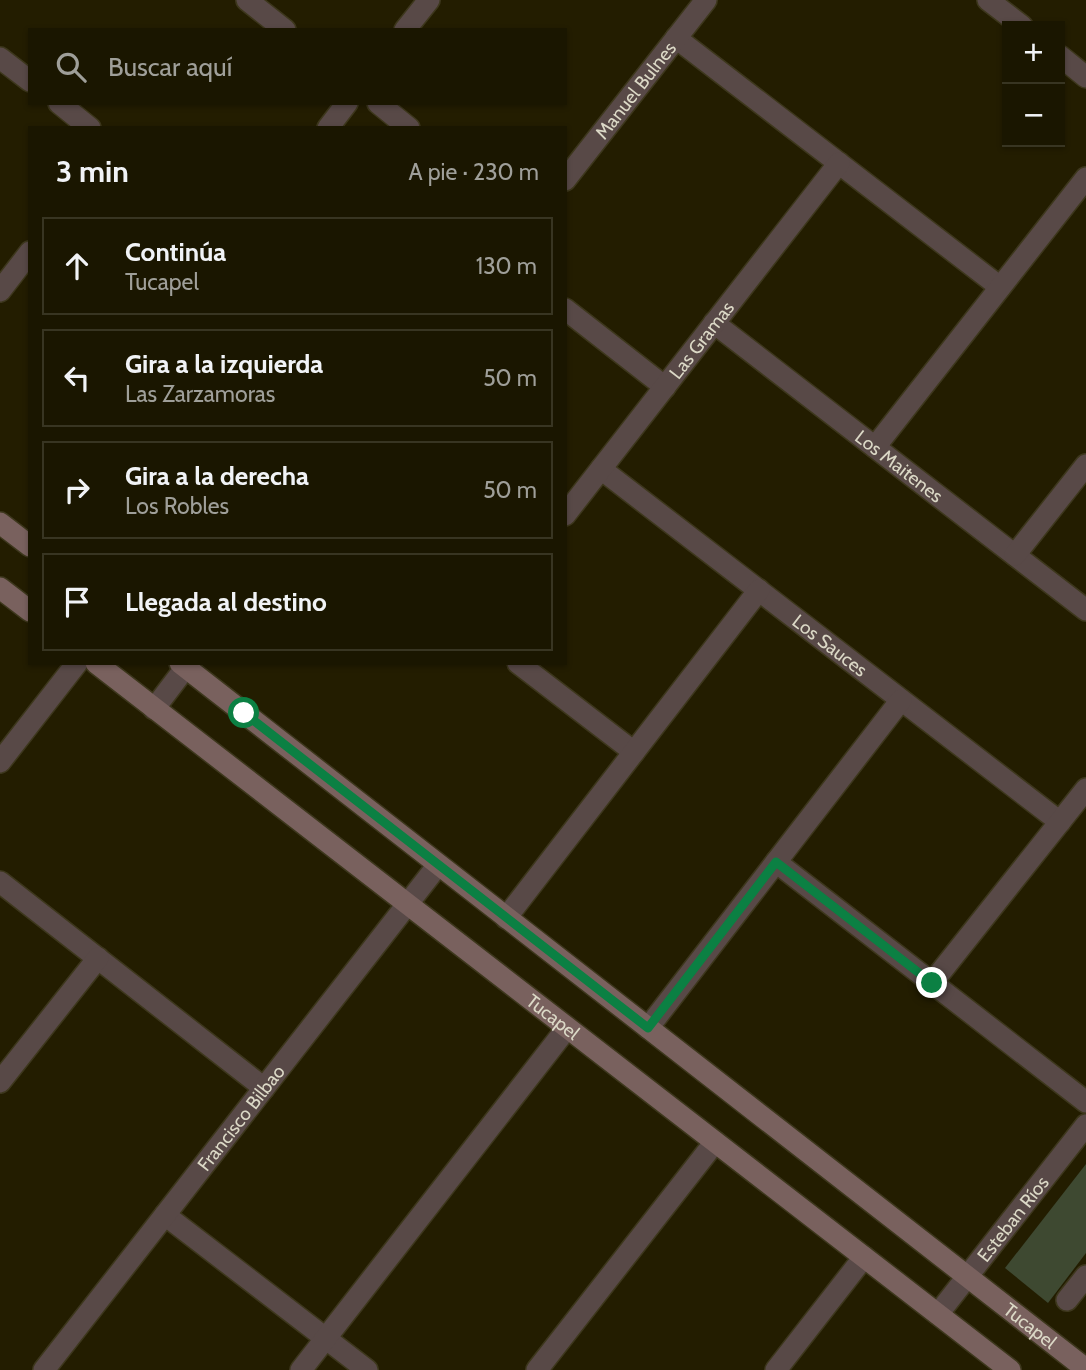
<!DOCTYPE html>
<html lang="es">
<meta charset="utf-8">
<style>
body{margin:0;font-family:Cabin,sans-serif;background:#27230f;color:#f1f3f6}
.controls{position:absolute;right:21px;top:21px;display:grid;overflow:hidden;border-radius:0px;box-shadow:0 2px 5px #0004}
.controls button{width:63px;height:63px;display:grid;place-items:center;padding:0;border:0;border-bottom:2px solid #383522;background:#1a1600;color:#f1f3f6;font:35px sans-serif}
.stop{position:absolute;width:21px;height:21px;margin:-16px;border:5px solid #0b8043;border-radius:50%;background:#fff}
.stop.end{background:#0b8043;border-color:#fff;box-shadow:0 2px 7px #0008}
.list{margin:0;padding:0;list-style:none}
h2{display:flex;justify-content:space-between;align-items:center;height:91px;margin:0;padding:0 28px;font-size:30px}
h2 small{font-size:23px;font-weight:400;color:#9f9f99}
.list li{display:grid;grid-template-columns:46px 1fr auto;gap:21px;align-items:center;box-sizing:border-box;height:98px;margin:0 14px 14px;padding:0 14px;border:2px solid #383522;border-radius:0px}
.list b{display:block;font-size:26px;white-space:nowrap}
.list p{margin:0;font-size:23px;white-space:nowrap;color:#9f9f99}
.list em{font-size:23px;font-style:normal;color:#9f9f99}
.icon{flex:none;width:38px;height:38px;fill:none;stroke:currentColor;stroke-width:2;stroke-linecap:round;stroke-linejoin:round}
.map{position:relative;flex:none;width:1086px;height:1370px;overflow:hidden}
.search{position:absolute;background:#1a1600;box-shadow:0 2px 5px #0004;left:28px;top:28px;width:539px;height:77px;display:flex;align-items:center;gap:18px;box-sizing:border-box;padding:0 24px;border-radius:0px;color:#9f9f99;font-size:26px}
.panel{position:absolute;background:#1a1600;box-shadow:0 2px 5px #0004;left:28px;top:126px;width:539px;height:539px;border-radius:0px}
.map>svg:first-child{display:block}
.green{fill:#3e4931}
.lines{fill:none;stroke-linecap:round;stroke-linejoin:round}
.minor-casing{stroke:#3d371c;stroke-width:24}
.tertiary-casing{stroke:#3d371c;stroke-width:24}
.secondary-casing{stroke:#3d371c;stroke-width:24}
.minor{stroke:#584947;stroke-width:21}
.tertiary{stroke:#584947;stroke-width:21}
.secondary{stroke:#79615e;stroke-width:21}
.route{stroke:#0b8043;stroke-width:9}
.labels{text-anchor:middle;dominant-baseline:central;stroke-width:5;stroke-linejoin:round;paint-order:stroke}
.street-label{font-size:19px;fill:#dbd8c6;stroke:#231d00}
</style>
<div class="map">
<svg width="1086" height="1370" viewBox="0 0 1086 1370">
<rect width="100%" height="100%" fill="#231d00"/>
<polygon class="green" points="1086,1164 1086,1253 1048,1303 1005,1268"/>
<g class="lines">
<g class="minor-casing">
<g id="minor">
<polyline points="247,0 285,30"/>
<polyline points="405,30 429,0"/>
<polyline points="676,38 1000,287"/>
<polyline points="0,58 30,81"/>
<polyline points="59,103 90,128"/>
<polyline points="378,103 409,128"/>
<polyline points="328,128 347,103"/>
<polyline points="0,291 30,252"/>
<polyline points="565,309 665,387"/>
<path id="s1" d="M714,323L1086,610"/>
<polyline points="875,447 1086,178"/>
<path id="s2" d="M601,469L1060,822"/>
<path id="s3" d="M565,515L839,163"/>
<polyline points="1015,555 1086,465"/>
<polyline points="518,663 634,752"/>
<polyline points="0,762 77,663"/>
<polyline points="776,862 1086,1102"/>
<polyline points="0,882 264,1088"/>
<polyline points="506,918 759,590"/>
<polyline points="932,983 1086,789"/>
<polyline points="648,1028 901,700"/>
<polyline points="0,1082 98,958"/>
<polyline points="165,1215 367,1370"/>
<polyline points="1067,1300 1086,1276"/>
<path id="s4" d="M44,1370L438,865"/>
<polyline points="301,1370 567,1028"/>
<polyline points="537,1370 715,1142"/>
<polyline points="776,1370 864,1257"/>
</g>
</g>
<g class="tertiary-casing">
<g id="tertiary">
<polyline points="988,0 1022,26"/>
<polyline points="1060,56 1086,77"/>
<path id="s5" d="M565,180L706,0"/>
<polyline points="154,709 189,663"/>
<path id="s6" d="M938,1314L1086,1125"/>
</g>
</g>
<g class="secondary-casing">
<g id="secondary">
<polyline points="0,523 30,546"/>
<polyline points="0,588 30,611"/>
<path id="s7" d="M96,663L1010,1370"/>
<path id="s8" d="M180,663L1086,1369"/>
</g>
</g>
<use href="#minor" class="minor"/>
<use href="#tertiary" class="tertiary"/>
<use href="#secondary" class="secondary"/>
</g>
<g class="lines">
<polyline class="route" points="244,713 648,1028 776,862 932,983"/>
</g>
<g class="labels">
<g class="street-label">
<text stroke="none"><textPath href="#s5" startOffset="114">Manuel Bulnes</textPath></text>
<text stroke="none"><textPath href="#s3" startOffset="222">Las Gramas</textPath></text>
<text stroke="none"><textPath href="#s1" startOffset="234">Los Maitenes</textPath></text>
<text stroke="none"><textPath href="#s2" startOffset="289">Los Sauces</textPath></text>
<text stroke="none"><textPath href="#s7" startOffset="578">Tucapel</textPath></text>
<text stroke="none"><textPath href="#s4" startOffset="320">Francisco Bilbao</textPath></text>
<text stroke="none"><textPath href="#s6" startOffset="121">Esteban Ríos</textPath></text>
<text stroke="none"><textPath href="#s8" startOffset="1078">Tucapel</textPath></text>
</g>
</g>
</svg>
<div class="controls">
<button>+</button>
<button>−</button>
</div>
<div class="stop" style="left:244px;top:713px"></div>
<div class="stop end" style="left:932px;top:983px"></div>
<div class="search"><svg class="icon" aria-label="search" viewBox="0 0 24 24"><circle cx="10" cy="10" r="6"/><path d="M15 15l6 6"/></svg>Buscar aquí</div>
<section class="panel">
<h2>3 min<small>A pie · 230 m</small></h2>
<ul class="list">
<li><svg class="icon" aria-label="ahead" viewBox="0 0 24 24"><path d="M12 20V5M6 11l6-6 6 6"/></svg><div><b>Continúa</b><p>Tucapel</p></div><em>130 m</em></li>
<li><svg class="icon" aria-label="left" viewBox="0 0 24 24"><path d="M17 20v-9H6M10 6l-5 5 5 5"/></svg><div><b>Gira a la izquierda</b><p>Las Zarzamoras</p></div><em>50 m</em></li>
<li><svg class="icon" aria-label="right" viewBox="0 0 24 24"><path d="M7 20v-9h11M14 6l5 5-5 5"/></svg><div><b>Gira a la derecha</b><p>Los Robles</p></div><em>50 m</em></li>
<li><svg class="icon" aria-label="arrive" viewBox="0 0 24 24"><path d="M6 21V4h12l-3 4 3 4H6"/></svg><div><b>Llegada al destino</b></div></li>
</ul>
</section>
</div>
